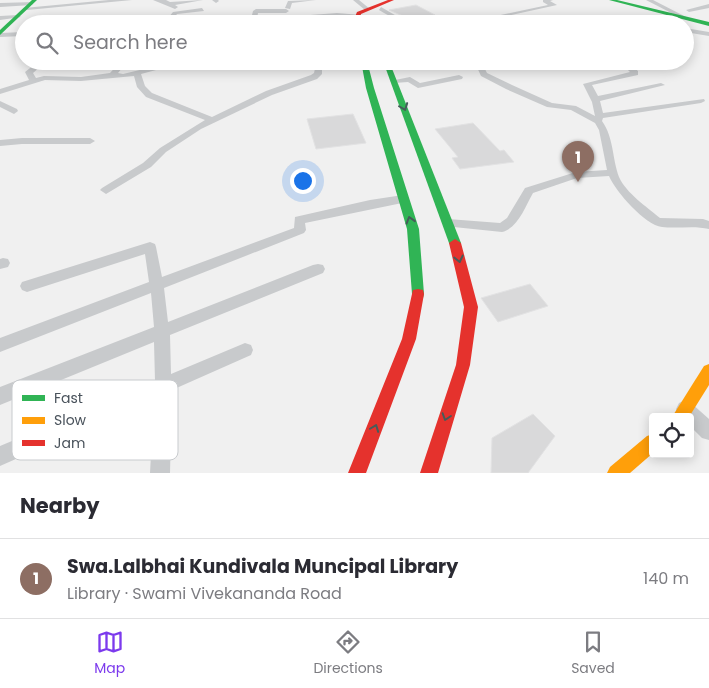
<!DOCTYPE html>
<meta charset="utf-8">
<style>
body{margin:0;font-family:Poppins,sans-serif;background:#f7f7f7;color:#2b2b33}
.controls{position:absolute;right:15px;bottom:15px;display:grid;overflow:hidden;border-radius:5px;box-shadow:0 2px 12px #0003}
.controls button{width:45px;height:45px;display:grid;place-items:center;padding:0;border:0;border-bottom:1px solid #e1e1e2;background:#fff;color:#2b2b33;font:25px sans-serif}
.you{position:absolute;left:302px;top:180px;width:18px;height:18px;margin:-12px;border:4px solid #fff;border-radius:50%;background:#1a73e8;box-shadow:0 0 0 8px #1a73e833}
.badge{display:grid;place-items:center;width:32px;height:32px;border-radius:50%;background:#7c3aed;color:#fff;font-size:16px;font-weight:700}
.pin{position:absolute;translate:-50% -41px;filter:drop-shadow(0 1px 2px #0008)}
.pin::after{content:'';position:absolute;top:26px;width:18px;height:15px;background:inherit;clip-path:polygon(0 0,100% 0,50% 100%)}
.list{margin:0;padding:0;list-style:none}
h2{display:flex;justify-content:space-between;align-items:center;height:65px;margin:0;padding:0 20px;font-size:21px}
h2 small{font-size:16px;font-weight:400;color:#7c7c81}
.list li{display:grid;grid-template-columns:32px 1fr auto;gap:15px;align-items:center;box-sizing:border-box;height:80px;padding:0 20px;border-top:1px solid #e1e1e2}
.list b{display:block;font-size:19px;white-space:nowrap}
.list p{margin:0;font-size:16px;white-space:nowrap;color:#7c7c81}
.list em{font-size:16px;font-style:normal;color:#7c7c81}
.icon{flex:none;width:28px;height:28px;fill:none;stroke:currentColor;stroke-width:2;stroke-linecap:round;stroke-linejoin:round}
.map{position:relative;flex:none;width:709px;height:473px;overflow:hidden}
.search{position:absolute;background:#fff;box-shadow:0 2px 12px #0003;left:15px;right:15px;top:15px;height:55px;display:flex;align-items:center;gap:12px;box-sizing:border-box;padding:0 18px;border-radius:28px;color:#7c7c81;font-size:19px}
.sheet{height:145px;background:#fff}
nav{display:flex;justify-content:space-around;align-items:center;box-sizing:border-box;height:70px;border-top:1px solid #e1e1e2;background:#fff;font-size:14px;color:#7c7c81}
nav a{display:grid;justify-items:center;gap:2px}
nav .on{color:#7c3aed}
.map>svg:first-child{display:block}
.building{fill:#d9d9da;stroke:#e2e2e3}
.lines{fill:none;stroke-linecap:round;stroke-linejoin:round}
.street{fill:#c8cacc;fill-rule:evenodd}
.fast{fill:#30b455;fill-rule:evenodd}
.slow{fill:#ff9f0a;fill-rule:evenodd}
.jam{fill:#e5322d;fill-rule:evenodd}
.oneway{stroke:#465c5a}
.key{fill:#fff;stroke:#c8cbce;stroke-width:1}
.key-label{font-size:14px;fill:#49525b}
</style>
<div class="map">
<svg width="709" height="473" viewBox="0 0 709 473">
<rect width="100%" height="100%" fill="#f0f0f0"/>
<g class="building">
<polygon points="416,5 435,15 410,19 389,10"/>
<polygon points="353,114 366,143 316,149 307,119"/>
<polygon points="473,123 500,151 504,150 514,162 460,169 452,158 458,157 435,129"/>
<polygon points="530,284 548,306 498,322 481,298"/>
<polygon points="533,414 555,436 528,473 491,473 492,438"/>
</g>
<g class="lines">
<g class="street">
<polygon points="109,0 132,0 27,10 24,8"/>
<polygon points="153,0 166,0 170,2 203,0 175,5 178,7 175,9"/>
<polygon points="212,0 218,0 219,1 216,3"/>
<polygon points="316,0 292,3 290,9 285,8 288,1"/>
<polygon points="353,0 359,0 370,9 365,10"/>
<polygon points="543,0 553,0 550,1 557,5 475,23 472,21 548,5 543,2"/>
<polygon points="646,0 653,0 688,18 683,19"/>
<polygon points="34,2 32,5 0,7 0,3"/>
<polygon points="709,4 709,8 689,12 686,10"/>
<path d="M381,7L400,18L422,24C405,24 394,19 379,10Z"/>
<polygon points="202,8 204,11 177,14 169,24 163,24 173,12"/>
<path d="M256,9H286L289,11L286,13H258L257,19L337,13L374,16L371,18C316,16 261,24 205,24L251,19L253,11Z"/>
<polygon points="0,16 18,15 21,17 0,20"/>
<polygon points="685,28 709,32 709,36 685,32"/>
<polygon points="24,32 24,36 0,37 0,33"/>
<polygon points="685,46 689,47 690,48 685,51"/>
<polygon points="39,61 47,61 33,73 36,78 44,76 81,77 110,73 121,61 128,61 118,73 123,74 177,61 190,61 141,74 145,86 152,93 212,117 266,91 311,75 314,73 316,64 358,61 368,63 364,65 322,68 322,74 317,79 272,95 201,129 166,152 151,167 106,194 100,190 102,188 143,163 160,148 205,120 146,97 137,87 134,76 81,81 45,80 0,94 0,89 29,80 25,72"/>
<path d="M474,61H481L487,73L512,85L552,103L576,106L595,116L592,102L583,84L630,72L621,63L623,61H646L631,65L638,71V75L592,85L598,96L661,83L665,85L600,101L603,113L704,99L705,101L701,103L603,118L602,121C614,138 612,158 619,177C626,193 647,207 660,218L703,219L709,221V229C693,225 678,229 662,227C645,225 616,192 609,176L577,178L533,193C525,207 518,228 502,232L444,226L442,223L444,220L448,219L500,223L507,218L525,188L576,172L607,170L599,130L595,123L571,110L547,107L506,89L481,76Z"/>
<polygon points="459,75 463,77 462,79 418,88 408,82 394,83 390,81 410,77 420,83"/>
<polygon points="0,101 17,109 18,111 14,114 0,107"/>
<polygon points="22,138 90,138 95,141 90,144 22,144 0,146 0,140"/>
<polygon points="403,195 407,196 409,199 407,202 305,223 306,230 304,233 164,288 168,322 313,265 318,264 323,265 325,269 323,273 170,335 171,374 245,343 251,345 253,350 251,355 172,390 170,473 150,473 154,398 0,466 0,446 155,381 154,342 0,405 0,387 154,327 151,293 0,352 0,338 149,282 145,254 27,292 22,290 20,286 22,282 150,242 155,244 156,247 162,277 294,228 295,217 370,200"/>
<polygon points="3,258 8,259 10,263 8,267 0,269 0,259"/>
<polygon points="685,400 691,403 709,419 709,440 702,438 690,426 690,417 679,415 676,409 679,403"/>
</g>
<g class="fast">
<polygon points="32,0 37,0 0,35 0,30"/>
<polygon points="609,0 617,0 709,22 709,26"/>
<polygon points="361,61 367,61 374,88 419,229 424,294 423,298 418,299 413,298 412,294 407,229 366,88"/>
<polygon points="383,61 389,61 461,243 459,246 451,246 449,243"/>
</g>
<g class="slow">
<polygon points="709,364 709,385 689,417 672,417 704,366"/>
<polygon points="653,434 653,453 630,473 607,473 610,467 647,436"/>
</g>
<g class="jam">
<polygon points="388,0 394,0 361,14 358,24 352,24 357,12"/>
<polygon points="455,239 461,243 478,307 470,365 438,473 420,473 456,365 464,307 449,243"/>
<polygon points="418,289 423,290 424,294 416,339 366,473 348,473 402,339 412,294 413,290"/>
</g>
</g>
<defs><path id="oneway-chevron" d="M-2-3.5L2.5 0L-2 3.5" fill="none" stroke-width="1.6" stroke-linecap="round" stroke-linejoin="round" transform="scale(1.25)"/></defs>
<g class="oneway">
<use href="#oneway-chevron" transform="translate(404 107) rotate(69)"/>
<use href="#oneway-chevron" transform="translate(410 220) rotate(-107)"/>
<use href="#oneway-chevron" transform="translate(459 259) rotate(77)"/>
<use href="#oneway-chevron" transform="translate(446 417) rotate(108)"/>
<use href="#oneway-chevron" transform="translate(375 428) rotate(-69)"/>
</g>
<rect x="12" y="380" width="166" height="80" rx="8" class="key"/>
<rect x="22" y="395" width="23" height="6" fill="#30b455"/>
<rect x="22" y="417" width="23" height="7" fill="#ff9f0a"/>
<rect x="22" y="440" width="23" height="6" fill="#e5322d"/>
<g class="key-label">
<text x="54" y="403">Fast</text>
<text x="54" y="425">Slow</text>
<text x="54" y="448">Jam</text>
</g>
</svg>
<div class="controls">
<button><svg class="icon" aria-label="locate" viewBox="0 0 24 24"><circle cx="12" cy="12" r="6"/><path d="M12 2v4M12 18v4M2 12h4M18 12h4"/></svg></button>
</div>
<div class="you"></div>
<div class="pin badge" style="left:578px;top:182px;background:#8d6e63">1</div>
<div class="search"><svg class="icon" aria-label="search" viewBox="0 0 24 24"><circle cx="10" cy="10" r="6"/><path d="M15 15l6 6"/></svg>Search here</div>
</div>
<section class="sheet">
<h2>Nearby<small></small></h2>
<ul class="list">
<li><span class="badge" style="background:#8d6e63">1</span><div><b>Swa.Lalbhai Kundivala Muncipal Library</b><p>Library · Swami Vivekananda Road</p></div><em>140 m</em></li>
</ul>
</section>
<nav>
<a class="on"><svg class="icon" aria-label="map" viewBox="0 0 24 24"><path d="M3 6l6-2 6 2 6-2v14l-6 2-6-2-6 2zM9 4v14M15 6v14"/></svg>Map</a>
<a><svg class="icon" aria-label="directions" viewBox="0 0 24 24"><path d="M12 3l9 9-9 9-9-9zM9 14v-3h6M13 9l2 2-2 2"/></svg>Directions</a>
<a><svg class="icon" aria-label="saved" viewBox="0 0 24 24"><path d="M7 4h10v16l-5-4-5 4z"/></svg>Saved</a>
</nav>
